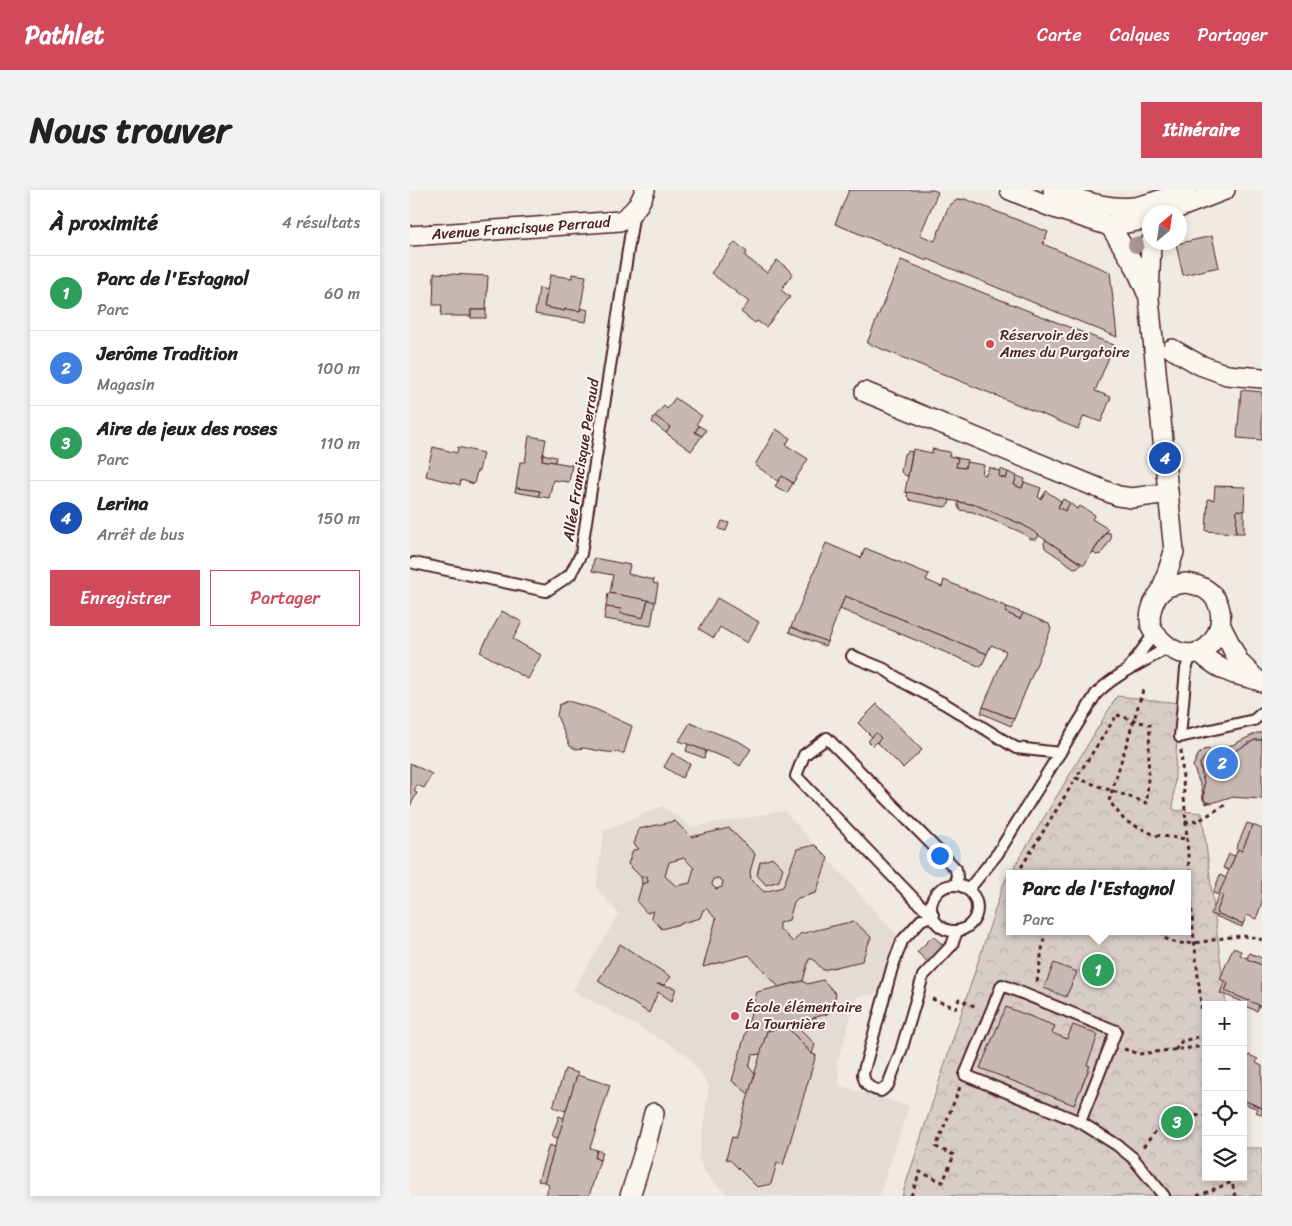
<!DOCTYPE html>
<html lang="fr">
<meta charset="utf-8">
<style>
body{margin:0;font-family:Sriracha,sans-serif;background:#f2f2f2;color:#222}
.controls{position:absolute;right:15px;bottom:15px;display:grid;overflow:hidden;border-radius:0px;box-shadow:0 2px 8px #0003}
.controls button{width:45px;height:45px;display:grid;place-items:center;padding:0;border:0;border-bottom:1px solid #e0e0e0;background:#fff;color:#222;font:25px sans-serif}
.compass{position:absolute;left:732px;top:15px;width:45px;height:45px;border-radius:50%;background:#fff;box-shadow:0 2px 8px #0003;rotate:29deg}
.you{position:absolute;left:529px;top:665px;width:18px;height:18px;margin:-12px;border:4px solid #fff;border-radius:50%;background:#1a73e8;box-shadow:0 0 0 8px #1a73e833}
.badge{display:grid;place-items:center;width:32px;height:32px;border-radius:50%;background:#d1495b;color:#fff;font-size:16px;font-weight:700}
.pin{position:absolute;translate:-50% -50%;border:2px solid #fff;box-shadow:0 1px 5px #0006}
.popup{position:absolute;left:596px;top:680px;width:185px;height:65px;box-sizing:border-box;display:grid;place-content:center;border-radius:0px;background:#fff;filter:drop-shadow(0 1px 4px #0005);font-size:16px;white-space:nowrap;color:#767676}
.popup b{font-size:19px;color:#222}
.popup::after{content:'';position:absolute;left:50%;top:100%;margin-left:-10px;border:10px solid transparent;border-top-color:#fff}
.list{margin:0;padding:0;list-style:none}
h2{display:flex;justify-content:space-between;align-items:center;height:65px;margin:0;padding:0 20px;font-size:21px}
h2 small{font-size:16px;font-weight:400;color:#767676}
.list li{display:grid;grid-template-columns:32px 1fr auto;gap:15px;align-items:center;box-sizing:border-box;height:75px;padding:0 20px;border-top:1px solid #e0e0e0}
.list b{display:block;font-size:19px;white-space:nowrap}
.list p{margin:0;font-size:16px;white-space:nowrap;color:#767676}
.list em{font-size:16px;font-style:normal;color:#767676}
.actions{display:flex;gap:10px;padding:15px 20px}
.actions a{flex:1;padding:11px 0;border:1px solid #d1495b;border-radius:0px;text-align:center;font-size:18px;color:#d1495b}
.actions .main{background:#d1495b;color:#fff}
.icon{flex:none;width:28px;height:28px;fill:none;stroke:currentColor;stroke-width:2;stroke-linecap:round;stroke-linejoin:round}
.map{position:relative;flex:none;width:852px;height:1006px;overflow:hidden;border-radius:0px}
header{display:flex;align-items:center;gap:30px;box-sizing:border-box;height:70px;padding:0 25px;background:#d1495b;color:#fff}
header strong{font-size:24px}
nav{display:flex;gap:28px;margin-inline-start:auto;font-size:18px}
.intro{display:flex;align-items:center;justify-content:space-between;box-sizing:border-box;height:120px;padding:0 30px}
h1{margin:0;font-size:35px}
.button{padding:12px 22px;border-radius:0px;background:#d1495b;color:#fff;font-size:18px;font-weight:700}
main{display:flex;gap:30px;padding:0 30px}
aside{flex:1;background:#fff;border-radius:0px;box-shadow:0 2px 8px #0003}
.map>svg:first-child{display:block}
.built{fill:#e4dbd2}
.park{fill:url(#park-crowns);stroke:#917678}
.building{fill:#c8b8b3;stroke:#4a1f2b;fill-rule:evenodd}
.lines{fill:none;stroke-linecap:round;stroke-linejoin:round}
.service-casing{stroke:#4a1f2b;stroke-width:14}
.minor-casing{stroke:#4a1f2b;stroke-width:22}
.path{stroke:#4a1f2b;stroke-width:3;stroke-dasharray:4 4;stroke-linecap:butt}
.service{stroke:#fbf7ec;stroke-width:10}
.minor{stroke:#fbf7ec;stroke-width:19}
.tree{fill:#a89292}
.poi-dot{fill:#d1495b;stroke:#fbf7ec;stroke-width:2}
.labels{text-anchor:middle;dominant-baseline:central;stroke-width:4;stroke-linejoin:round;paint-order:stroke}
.street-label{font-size:15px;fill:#4a1f2b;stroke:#fbf7ec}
.poi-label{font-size:15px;fill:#4a1f2b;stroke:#fbf7ec;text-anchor:start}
</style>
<header>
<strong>Pathlet</strong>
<nav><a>Carte</a><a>Calques</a><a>Partager</a></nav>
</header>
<div class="intro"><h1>Nous trouver</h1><a class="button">Itinéraire</a></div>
<main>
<aside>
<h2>À proximité<small>4 résultats</small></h2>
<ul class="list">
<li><span class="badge" style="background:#2e9e5b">1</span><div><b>Parc de l'Estagnol</b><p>Parc</p></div><em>60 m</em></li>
<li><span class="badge" style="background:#3f7fe0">2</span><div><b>Jerôme Tradition</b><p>Magasin</p></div><em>100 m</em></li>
<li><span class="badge" style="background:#2e9e5b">3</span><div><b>Aire de jeux des roses</b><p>Parc</p></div><em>110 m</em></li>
<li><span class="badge" style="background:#1a4fb4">4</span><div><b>Lerina</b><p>Arrêt de bus</p></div><em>150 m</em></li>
</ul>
<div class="actions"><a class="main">Enregistrer</a><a>Partager</a></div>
</aside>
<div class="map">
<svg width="852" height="1006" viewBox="0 0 852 1006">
<defs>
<pattern id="park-crowns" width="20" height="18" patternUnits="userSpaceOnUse" patternTransform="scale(1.25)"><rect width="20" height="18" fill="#d8ccc6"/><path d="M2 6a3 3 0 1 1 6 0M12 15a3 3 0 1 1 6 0" fill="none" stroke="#bbafaa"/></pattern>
</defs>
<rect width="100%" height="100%" fill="#f0eae0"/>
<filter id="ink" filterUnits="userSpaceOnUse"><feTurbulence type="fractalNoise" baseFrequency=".02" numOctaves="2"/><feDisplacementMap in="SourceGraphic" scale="10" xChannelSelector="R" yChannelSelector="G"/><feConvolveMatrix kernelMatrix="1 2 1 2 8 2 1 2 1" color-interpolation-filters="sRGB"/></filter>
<g filter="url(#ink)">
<polygon class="built" points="253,616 281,637 374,621 486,744 467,803 447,807 427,873 430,896 499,916 469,1006 320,1006 303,992 294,981 289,968 299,895 275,863 163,800 209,724 186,698 194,640"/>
<polygon class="park" points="707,506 769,513 763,620 792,623 816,815 796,815 796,987 833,987 833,950 834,958 852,958 852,1006 492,1006 593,695 599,684 599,741 777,741 777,684 600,684"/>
<g class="building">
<polygon points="439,0 523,0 528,2 510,45 525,51 537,20 541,14 547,10 555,9 638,42 633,54 700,82 707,147 518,69 517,71 425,34"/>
<polygon points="802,46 809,77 773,85 766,54"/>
<polygon points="325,52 337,62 335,66 357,83 367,70 383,83 371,100 380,107 356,137 347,131 345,133 331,122 339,112 301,83"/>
<polygon points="491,70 704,155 685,201 701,207 691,232 674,226 668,239 457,153"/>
<polygon points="24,83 78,86 76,120 61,120 61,126 31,126 32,115 23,115"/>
<polygon points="162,84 176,86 170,121 155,119 155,121 134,117 140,85 162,88"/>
<polygon points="129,98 137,100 134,117 155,121 155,119 170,121 171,118 178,120 176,132 125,124"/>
<rect x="61" y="120" width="15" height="8"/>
<polygon points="831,200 852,202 852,250 827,248"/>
<polygon points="265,208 292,226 286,234 289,236 285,242 292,246 281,261 256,243 260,237 245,226 254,216 257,219"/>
<polygon points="245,226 260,237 256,243 242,232"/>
<polygon points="289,236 296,240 292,246 285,242"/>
<polygon points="366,239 380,248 376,255 398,269 383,293 372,286 369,292 345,275"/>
<polygon points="119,246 136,249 132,270 162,275 159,292 143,290 139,308 128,306 130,301 106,298 110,272 115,272"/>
<polygon points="23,257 47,263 48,257 73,263 69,281 67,281 64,294 51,290 50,295 16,286"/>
<polygon points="503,259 522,263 522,259 540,262 539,266 548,268 546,277 555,278 556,272 574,275 572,284 576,285 579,277 591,282 589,286 596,289 598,282 607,286 604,295 612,298 614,292 631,298 628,307 631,309 636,301 651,311 648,317 655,321 660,313 667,319 670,316 685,325 682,329 698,339 674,375 613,335 566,315 495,302"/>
<polygon points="499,261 502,262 498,286 494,285 491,282 494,264"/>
<polygon points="133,264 146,267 145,272 132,270"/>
<polygon points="548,268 557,270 555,278 546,277"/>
<polygon points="590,279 598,282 596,289 589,286"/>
<polygon points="372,286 383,293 377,303 365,296"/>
<polygon points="607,286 615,289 612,298 604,295"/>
<polygon points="805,296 835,297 834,321 827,320 826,343 796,341 798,309 804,310"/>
<polygon points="106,298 130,301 128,306 105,302"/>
<polygon points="498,302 540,310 539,314 535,317 503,311 500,310 497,306"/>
<polygon points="653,309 660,313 655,321 648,317"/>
<polygon points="548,312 566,315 613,335 629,345 627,349 621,349 611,342 563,322 550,320 548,316"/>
<polygon points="827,320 834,321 834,343 826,343"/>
<polygon points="312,331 319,333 316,341 309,339"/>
<polygon points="697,342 700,343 701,349 691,364 686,365 683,362"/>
<polygon points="636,350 671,374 669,377 664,378 635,358 634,353"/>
<polygon points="416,353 451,368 455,358 519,384 516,390 532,397 534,390 597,417 595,422 610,429 613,423 639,434 641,439 604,529 573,517 596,461 581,455 577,464 435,406 417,452 381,437"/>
<polygon points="184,368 220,375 218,384 244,390 243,393 248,394 245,412 200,403 203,385 182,381"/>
<polygon points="198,403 238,410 233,428 210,423 211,419 196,417"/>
<polygon points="435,406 577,464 571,477 430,419"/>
<polygon points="307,408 349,432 337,453 310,437 304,448 289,439"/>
<polygon points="238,410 245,412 241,436 194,429 196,417 211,419 210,423 233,428"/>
<polygon points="597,417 613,423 610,429 595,422"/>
<polygon points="92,421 112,432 103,449 131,465 118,489 70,462"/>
<polygon points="381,437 417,452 415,456 379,442"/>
<polygon points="158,511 185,519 222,536 214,563 196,562 174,558 166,559 160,556 147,526 149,515"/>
<polygon points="467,514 512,560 493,578 467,552 471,548 466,543 462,547 448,533"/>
<polygon points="573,517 604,529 601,536 571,523"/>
<polygon points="280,533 330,552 341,559 330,576 319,569 269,551"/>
<polygon points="466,543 471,548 463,556 458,551"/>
<polygon points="847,543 852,543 852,550 845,550 823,562 797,566 793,569 790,574 794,593 794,609 799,613 796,614 793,610 792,599 783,576 788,565 793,560 822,555"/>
<polygon points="845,550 852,550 852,609 820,607 802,613 796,612 794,609 794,593 790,574 793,569 797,566 823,562"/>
<polygon points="278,554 296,561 294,568 276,561"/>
<polygon points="262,563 280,574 272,588 254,577"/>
<polygon points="0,573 22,584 14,598 7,595 4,601 7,603 0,616"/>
<path d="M265,631L281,647L319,638L345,664L340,682L341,689L354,702L373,697L387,659L405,655L418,668L406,703L388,708L384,712L379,730L369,733V738L383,752L390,744L444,731L461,747L452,771L413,780L403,769H399L393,791L369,797L339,765L293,777L306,729L297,719L293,720L290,728L252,739L241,727L243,721L237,723L227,712L232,694L238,692L237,686L231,687L218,674L223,660L229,659L224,654L229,639ZM274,668L284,678L280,693L266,696L255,686L259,672ZM308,688L313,691L312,697L306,699L302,695L303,689Z"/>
<polygon points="837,633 843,635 832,661 826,659"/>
<polygon points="843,635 852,639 852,713 846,729 837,725 833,734 806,723 813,706 809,703 828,659 832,661"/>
<polygon points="819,664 825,666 819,680 813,678"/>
<polygon points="363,668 373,678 369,691 356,695 347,685 350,672"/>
<polygon points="810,685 816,688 809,703 813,706 806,723 833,734 832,737 801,724 809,705 803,703"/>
<polygon points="237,686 238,692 232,694 231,687"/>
<polygon points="523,746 535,757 519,773 507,762"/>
<polygon points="210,754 261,787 254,795 247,794 266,798 262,811 248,802 239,823 188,791"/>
<polygon points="823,758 831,761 830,765 852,775 852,817 815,801 818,793 810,789"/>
<polygon points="839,763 852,768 852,775 837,769"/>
<polygon points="644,773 667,782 656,807 634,798"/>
<polygon points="413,790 426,804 421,821 417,824 403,828 402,831 357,841 351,864 342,865 339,877 345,884 339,904 322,891 347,802 393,791 397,794"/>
<polygon points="815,791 818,793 815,801 849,815 847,821 830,814 831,811 810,803"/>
<polygon points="596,817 645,836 642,843 657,849 663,835 688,845 677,875 680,876 664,915 570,878"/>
<polygon points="386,835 405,854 402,864 377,837"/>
<polygon points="377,837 402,864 406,865 373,975 367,973 361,994 347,997 320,970 316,969 322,947 326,948 357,841"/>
<polygon points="839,865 848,869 846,873 852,876 852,918 833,910 835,900 833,900 833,879"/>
<polygon points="155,879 168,883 156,921 143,917"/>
<polygon points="167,885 200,895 180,958 187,960 185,968 190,970 179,1006 136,1006 139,994 134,992"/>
<polygon points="833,910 852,918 852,925 846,922 848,919 833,913"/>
<polygon points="149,926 154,928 148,948 142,946"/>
<polygon points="139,955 145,957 134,992 128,991"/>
<polygon points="187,960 193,962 190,970 185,968"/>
</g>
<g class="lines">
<g class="service-casing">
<g id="service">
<polyline points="4,373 136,401 160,385 171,364 223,28 220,25"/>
<polyline points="781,465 776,479 770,547 844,530 852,523"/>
<polyline points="442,466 474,479 495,493 535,514 606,558 650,563"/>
<polyline points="719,478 744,444"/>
<circle cx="544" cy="718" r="23"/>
<path d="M558,700L588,663L686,504C706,483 734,473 758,457"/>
<polyline points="522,723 510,715 386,586 394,565 417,548 546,679 548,695"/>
<path d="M523,725L511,730L492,751L482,778L453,884C455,896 459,898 471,901L478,895L491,861L513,786L542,755L547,741"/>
<polyline points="670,932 706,841 592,795 555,885 670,932 707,955 723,968 754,1006"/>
</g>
</g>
<g class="minor-casing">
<g id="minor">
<polyline points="600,0 641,17 700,36 739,29"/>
<path d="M643,0C665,9 699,20 724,17C742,14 759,7 776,0"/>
<polyline points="758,22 815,0"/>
<polyline points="700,36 725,76 737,103"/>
<path d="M0,46L210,31C223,23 230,15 235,0"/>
<polyline points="741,52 739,109 764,362 751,402"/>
<polyline points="762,159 790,175 817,185 852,188"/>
<polyline points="455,202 708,306 722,308 758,303"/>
<path d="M775,393C845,400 799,506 746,445C734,433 742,406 756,398C761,395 769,394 775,393Z"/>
<polyline points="811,436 829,472 846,489"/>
<path d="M789,462C800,472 810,479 824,484C834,487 843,488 852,492"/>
<polyline points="220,1006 235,959 244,923"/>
</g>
</g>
<g class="path">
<polyline points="733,500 699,611 715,631 745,645 776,649"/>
<polygon points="707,525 740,535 737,613 666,588"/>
<polyline points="771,560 783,739 796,862"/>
<polyline points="775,632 788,631 815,615"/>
<polyline points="607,684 666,588"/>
<polyline points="777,739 783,739"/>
<path d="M752,741L754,748C759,750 764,753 769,753C797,756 825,739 852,750"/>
<polyline points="627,792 635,741"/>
<polyline points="522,809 546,818 549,809 568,818"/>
<polyline points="714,859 729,864 795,856"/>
<polyline points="765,860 772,851 793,846"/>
<polyline points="733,957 746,941 770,927 796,925"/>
<polyline points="821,987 825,1006"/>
<polyline points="501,1006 510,982 533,992 544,965 526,957 550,897"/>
<polyline points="787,1006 822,992"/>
</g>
<use href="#service" class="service"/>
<use href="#minor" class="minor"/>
</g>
<circle class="tree" cx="726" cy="55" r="8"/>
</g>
<g class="poi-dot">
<circle cx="580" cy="154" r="5"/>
<circle cx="325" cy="826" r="5"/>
</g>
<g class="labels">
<g class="street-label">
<text transform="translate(111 38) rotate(-4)">Avenue Francisque Perraud</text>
<text transform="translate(171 270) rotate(-81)">Allée Francisque Perraud</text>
</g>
<g class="poi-label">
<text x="590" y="145">Réservoir des<tspan x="590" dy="17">Ames du Purgatoire</tspan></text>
<text x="335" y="817">École élémentaire<tspan x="335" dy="17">La Tournière</tspan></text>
</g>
</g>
</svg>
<div class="controls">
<button>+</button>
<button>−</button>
<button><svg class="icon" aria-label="locate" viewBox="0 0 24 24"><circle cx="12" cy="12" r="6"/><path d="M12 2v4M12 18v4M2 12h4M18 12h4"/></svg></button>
<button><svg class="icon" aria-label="layers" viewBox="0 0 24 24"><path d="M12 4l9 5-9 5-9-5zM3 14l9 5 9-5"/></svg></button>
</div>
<svg class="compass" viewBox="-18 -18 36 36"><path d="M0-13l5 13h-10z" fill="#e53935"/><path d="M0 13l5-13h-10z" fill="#767676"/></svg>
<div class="you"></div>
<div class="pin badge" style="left:688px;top:780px;background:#2e9e5b">1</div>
<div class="popup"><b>Parc de l'Estagnol</b>Parc</div>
<div class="pin badge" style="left:812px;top:573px;background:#3f7fe0">2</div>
<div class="pin badge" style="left:767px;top:932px;background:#2e9e5b">3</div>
<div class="pin badge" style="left:755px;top:268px;background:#1a4fb4">4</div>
</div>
</main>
